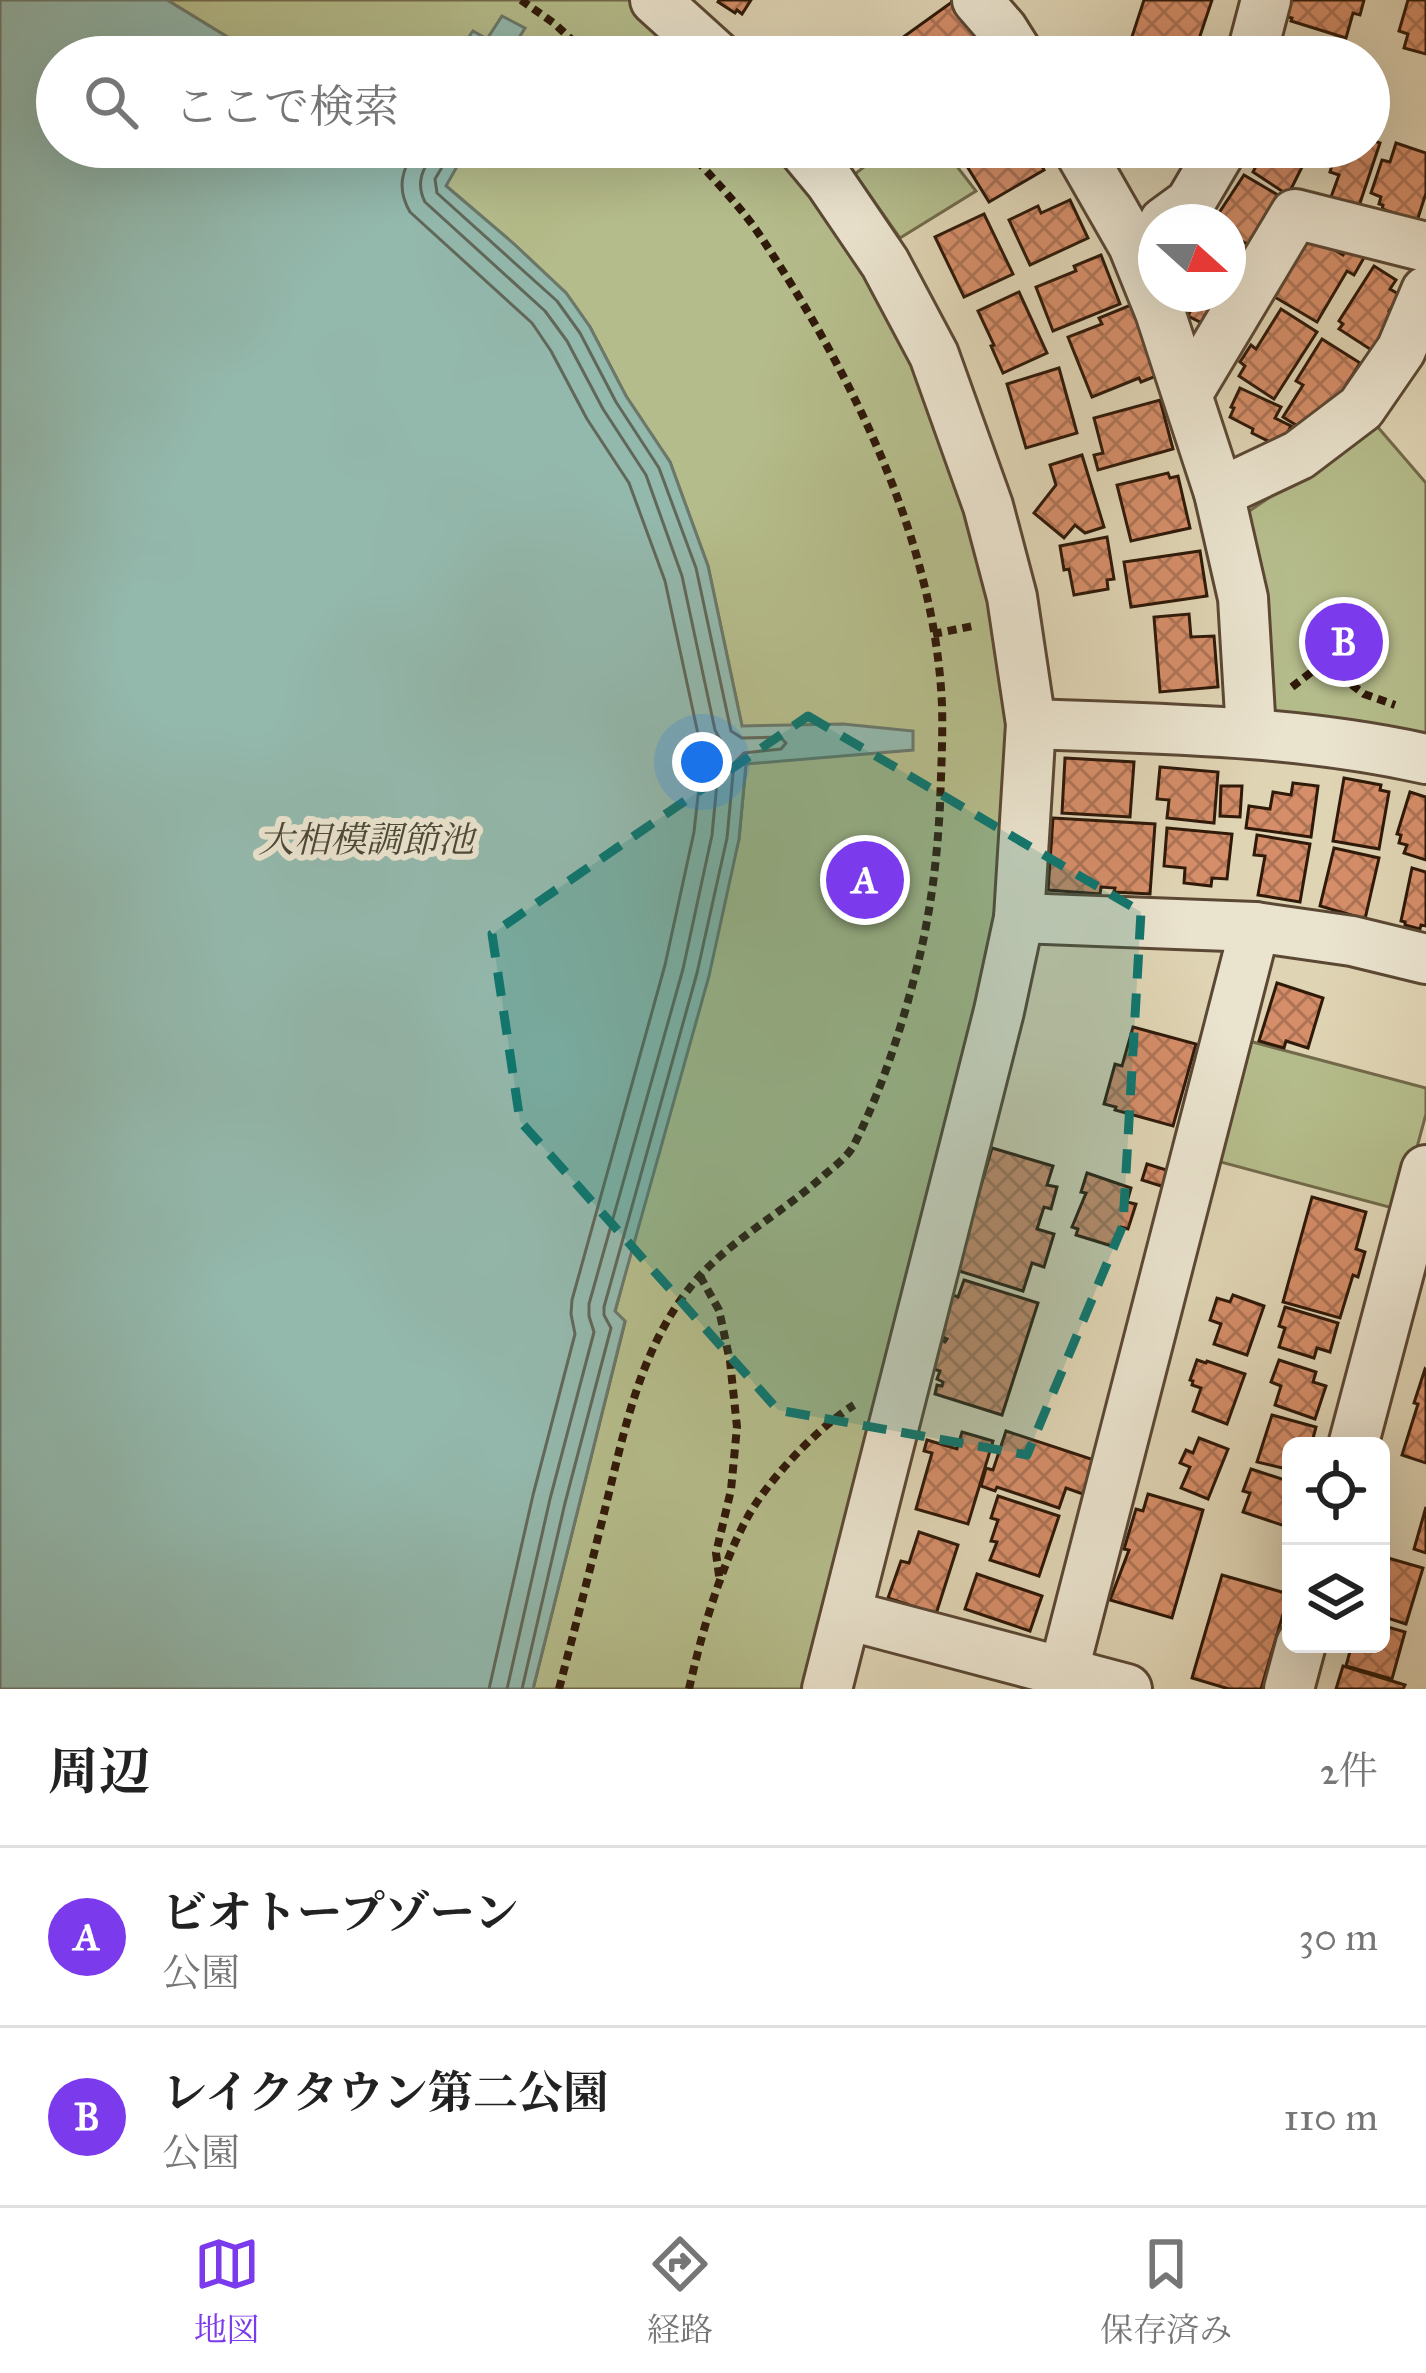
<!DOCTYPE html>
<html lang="ja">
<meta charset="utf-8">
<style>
body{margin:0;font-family:"IM FELL Great Primer","Noto Serif JP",serif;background:#f6f6f6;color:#222}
.controls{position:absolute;right:36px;bottom:36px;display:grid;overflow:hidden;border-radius:18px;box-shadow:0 12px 48px #0002}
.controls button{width:108px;height:108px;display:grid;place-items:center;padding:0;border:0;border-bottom:3px solid #e0e0e0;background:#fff;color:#222;font:60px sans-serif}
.compass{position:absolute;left:1138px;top:204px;width:108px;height:108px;border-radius:50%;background:#fff;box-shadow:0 12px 48px #0002;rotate:111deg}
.you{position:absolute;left:702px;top:762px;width:42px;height:42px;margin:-30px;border:9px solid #fff;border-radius:50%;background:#1a73e8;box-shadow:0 0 0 18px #1a73e833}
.badge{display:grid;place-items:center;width:78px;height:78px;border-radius:50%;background:#7c3aed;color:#fff;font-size:39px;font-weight:700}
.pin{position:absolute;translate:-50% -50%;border:6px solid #fff;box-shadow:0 3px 12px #0006}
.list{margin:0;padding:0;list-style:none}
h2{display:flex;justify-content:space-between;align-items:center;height:156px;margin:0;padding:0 48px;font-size:51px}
h2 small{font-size:39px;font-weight:400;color:#767676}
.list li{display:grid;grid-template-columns:78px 1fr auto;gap:36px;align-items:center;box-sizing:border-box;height:180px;padding:0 48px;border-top:3px solid #e0e0e0}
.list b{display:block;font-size:45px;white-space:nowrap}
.list p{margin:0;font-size:39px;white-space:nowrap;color:#767676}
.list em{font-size:39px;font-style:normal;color:#767676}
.icon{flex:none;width:66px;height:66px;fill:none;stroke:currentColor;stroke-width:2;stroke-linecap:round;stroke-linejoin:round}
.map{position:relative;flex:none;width:1426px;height:1689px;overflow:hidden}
.search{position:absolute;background:#fff;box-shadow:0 12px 48px #0002;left:36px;right:36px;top:36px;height:132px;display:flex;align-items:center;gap:30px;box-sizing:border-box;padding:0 42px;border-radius:66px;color:#767676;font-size:45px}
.sheet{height:516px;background:#fff}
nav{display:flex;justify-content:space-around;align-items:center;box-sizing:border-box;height:168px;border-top:3px solid #e0e0e0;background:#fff;font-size:33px;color:#767676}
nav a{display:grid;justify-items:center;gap:6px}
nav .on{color:#7c3aed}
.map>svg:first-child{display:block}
.green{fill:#b5bc8b;stroke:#726a4a;stroke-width:3}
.water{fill:#93b8ac;stroke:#6b786b;stroke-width:3}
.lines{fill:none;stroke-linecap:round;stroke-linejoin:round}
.shore{stroke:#61685a;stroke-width:3}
.building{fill:url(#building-cross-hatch);stroke:#2f1909;stroke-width:3}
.minor-casing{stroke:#5b4834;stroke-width:54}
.path{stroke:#2f1909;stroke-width:8;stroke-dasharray:9 6;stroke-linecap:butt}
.minor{stroke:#eae3ce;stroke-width:48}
.marked{fill:#0f766e;fill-opacity:0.2;stroke:#0f766e;stroke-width:9;stroke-dasharray:24 15;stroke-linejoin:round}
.labels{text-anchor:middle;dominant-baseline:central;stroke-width:12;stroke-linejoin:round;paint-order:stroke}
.water-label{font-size:36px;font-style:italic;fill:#4d493a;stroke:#eae3ce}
</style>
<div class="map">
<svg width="1426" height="1689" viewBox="0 0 1426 1689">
<defs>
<pattern id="building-cross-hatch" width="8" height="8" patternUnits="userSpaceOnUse" patternTransform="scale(3)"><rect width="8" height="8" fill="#d58e69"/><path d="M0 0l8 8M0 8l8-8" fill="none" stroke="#ad7355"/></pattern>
</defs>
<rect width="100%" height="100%" fill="#dfd4b4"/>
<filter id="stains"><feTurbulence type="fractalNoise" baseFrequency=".00167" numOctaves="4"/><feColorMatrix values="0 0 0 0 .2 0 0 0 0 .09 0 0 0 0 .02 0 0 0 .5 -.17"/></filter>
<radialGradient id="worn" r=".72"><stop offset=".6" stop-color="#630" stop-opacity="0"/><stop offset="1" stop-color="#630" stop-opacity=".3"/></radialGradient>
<g class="green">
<polygon points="167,0 634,0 699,57 260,57"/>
<polygon points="411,147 782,147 909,343 981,558 1011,749 997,930 807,1689 533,1689 625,1322 615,1312 739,839 746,764 742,726 708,566 670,462 626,396 590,327 566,293 514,244 445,185 450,177"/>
<polygon points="889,147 942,147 976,191 900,238 855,174"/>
<polygon points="1376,425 1426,483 1426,744 1287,721 1271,711 1245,514"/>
<polygon points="1249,1041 1426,1088 1426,1114 1400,1210 1217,1161"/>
</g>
<g class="water">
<polygon points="0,0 167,0 260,57 57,57 57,147 468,147 446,186 514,244 566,293 590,327 626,396 670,462 708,566 742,726 843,724 913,731 913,750 746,764 739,839 709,976 615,1311 625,1321 533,1689 0,1689"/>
<polygon points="502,16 525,28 514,46 522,57 455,57 473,31 487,39"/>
</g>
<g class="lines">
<g class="shore">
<path d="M416,147C402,170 396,188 410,212L532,323L551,351L587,419L629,483L665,581L698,734L703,750L694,832L665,965L572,1300L571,1314L575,1334L533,1495L489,1689"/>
<path d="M437,147C425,166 414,180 425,202L545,311L567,341L603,409L646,475L682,576L715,730L724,747L719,762L712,835L683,969L589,1304V1316L594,1332L550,1499L507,1689"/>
<polyline points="454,147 435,179 437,193 557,301 580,333 616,402 659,468 696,568 731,731 742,738 780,737 786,743 781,749 744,753 734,763 727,838 697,973 604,1307 604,1315 611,1328 565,1503 522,1689"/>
</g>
</g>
<g class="building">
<polygon points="719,0 751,0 742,14 737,10 735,13 718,2"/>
<polygon points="1144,0 1212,0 1193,57 1126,55"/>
<polygon points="1289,0 1364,0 1360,15 1353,13 1346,38 1291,21 1292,18 1284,16"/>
<polygon points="1408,0 1426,0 1426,54 1404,48 1408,34 1399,31"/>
<polygon points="952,2 978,41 956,57 884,57 881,53"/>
<polygon points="1369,139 1380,143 1359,206 1331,197 1339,175 1330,172 1336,151 1330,147 1369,147"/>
<polygon points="1396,143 1426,153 1426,193 1417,221 1382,209 1383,205 1379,204 1381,197 1371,193 1382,160 1390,162"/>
<polygon points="847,147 872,147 857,159"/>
<polygon points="992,147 1031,147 1044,170 989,202 965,163"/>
<polygon points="1101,147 1167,147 1162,165"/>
<polygon points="1266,147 1312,147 1288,195 1253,172"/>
<polygon points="1244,175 1278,195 1254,248 1228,233 1228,222 1213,222"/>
<polygon points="1070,200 1088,238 1030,265 1009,220 1038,206 1041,213"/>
<polygon points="984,214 1013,274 964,297 935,237"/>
<polygon points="1309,235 1343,255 1353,239 1369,249 1354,275 1347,271 1317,322 1273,296"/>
<polygon points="1101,255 1120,304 1053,331 1036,287 1076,271 1074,266"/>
<polygon points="1374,266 1396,280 1390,289 1400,295 1389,311 1398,318 1376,353 1339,329 1343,324 1339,321"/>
<polygon points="1019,292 1047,353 1003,373 991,346 994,345 978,311"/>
<polygon points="1175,294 1217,294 1202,323 1188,316 1190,312 1175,305"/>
<polygon points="1131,305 1159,375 1141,382 1139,378 1092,397 1068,337 1102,324 1099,318"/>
<polygon points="1281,309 1317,332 1274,399 1239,376 1245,366 1240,362 1251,345 1256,349"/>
<polygon points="1322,339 1360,363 1333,406 1304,430 1283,417 1303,385 1296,381"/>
<polygon points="1059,368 1077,433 1026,448 1007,384"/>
<polygon points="1240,388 1281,407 1275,418 1291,426 1280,447 1252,433 1253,429 1230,417 1234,408 1231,407"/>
<polygon points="1160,400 1173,449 1098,470 1094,455 1103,453 1094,418"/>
<polygon points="1082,455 1104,527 1085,533 1075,525 1064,538 1034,513 1056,485 1050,465"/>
<polygon points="1168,473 1170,478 1178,476 1190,528 1131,541 1117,485"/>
<polygon points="1107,537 1114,579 1107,580 1108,589 1074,595 1069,569 1064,570 1060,546"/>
<polygon points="1200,551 1207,596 1131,607 1124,562"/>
<polygon points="1189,614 1191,637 1214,636 1218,687 1160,692 1154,617"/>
<polygon points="1065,758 1134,762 1130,817 1062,813"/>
<polygon points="1160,767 1218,772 1214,823 1167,818 1169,800 1157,799"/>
<polygon points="1344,778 1381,785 1380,790 1389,792 1379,849 1333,841"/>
<polygon points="1293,783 1318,786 1311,837 1246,828 1249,806 1270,809 1273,792 1291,795"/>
<polygon points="1221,786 1242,786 1240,817 1220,816"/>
<polygon points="1410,792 1426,797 1426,860 1404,853 1407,845 1399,843 1401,835 1397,834"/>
<polygon points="1053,818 1155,824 1150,894 1114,892 1115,888 1101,887 1100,894 1048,890"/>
<polygon points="1167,828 1232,834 1227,879 1212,878 1211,886 1184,883 1185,868 1164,866"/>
<polygon points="1257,835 1310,844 1300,902 1258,895 1265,856 1254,855"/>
<polygon points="1334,848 1379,858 1365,919 1320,906"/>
<polygon points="1412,868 1426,872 1426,926 1421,925 1420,929 1405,925 1405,922 1401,921"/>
<polygon points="1277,983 1323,998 1308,1048 1286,1041 1284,1048 1259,1041"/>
<polygon points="1133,1027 1196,1044 1173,1126 1115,1110 1116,1107 1104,1104 1115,1064 1122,1066"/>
<polygon points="992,1148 1053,1166 1047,1185 1057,1187 1051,1209 1044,1207 1037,1229 1054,1234 1044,1267 1032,1263 1023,1291 956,1270"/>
<polygon points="1147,1164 1176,1173 1171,1189 1142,1180"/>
<polygon points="1087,1173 1131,1188 1127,1202 1136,1204 1128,1229 1121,1227 1115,1247 1076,1235 1078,1229 1072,1227 1086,1193 1081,1192"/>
<polygon points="1312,1197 1366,1212 1356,1249 1365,1252 1358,1277 1353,1275 1340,1318 1283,1302"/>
<polygon points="964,1280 1038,1303 1002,1415 935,1394 937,1385 942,1386 943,1382 937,1379 940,1371 933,1369 942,1340 945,1342 947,1339 940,1336 953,1295 958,1297"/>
<polygon points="1233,1295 1264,1306 1247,1355 1214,1344 1221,1324 1210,1320 1217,1298 1230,1302"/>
<polygon points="1285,1307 1338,1323 1330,1352 1317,1348 1314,1358 1279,1347 1285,1328 1279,1326"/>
<polygon points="1197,1360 1206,1363 1207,1361 1245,1374 1227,1424 1193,1411 1201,1388 1192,1385 1193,1381 1190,1380"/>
<polygon points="1279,1360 1316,1372 1313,1382 1326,1386 1315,1419 1275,1405 1281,1386 1271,1382"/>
<polygon points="1425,1369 1426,1370 1426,1463 1402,1455 1418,1404 1414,1403"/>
<polygon points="1272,1415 1316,1427 1311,1446 1291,1446 1291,1470 1257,1462"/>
<polygon points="1006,1431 1094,1460 1083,1494 1066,1488 1059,1508 997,1487 995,1491 981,1486 986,1468 993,1470"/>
<polygon points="962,1432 993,1441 968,1524 916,1509 932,1453 924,1451 927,1440 957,1449"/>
<polygon points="1199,1438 1228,1449 1208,1499 1181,1488 1190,1467 1180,1463 1186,1450 1193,1453"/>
<polygon points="1251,1469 1291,1482 1291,1528 1243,1512 1250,1493 1243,1491"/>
<polygon points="1148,1494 1203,1510 1172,1618 1110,1600 1129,1550 1124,1549 1136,1509 1143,1511"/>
<polygon points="998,1496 1059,1516 1039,1576 990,1560 997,1542 991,1541 998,1520 991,1518"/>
<polygon points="1426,1507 1426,1553 1414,1549"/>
<polygon points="919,1532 958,1545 936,1614 888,1598 901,1561 909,1563"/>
<polygon points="1381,1556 1423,1568 1406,1624 1381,1616"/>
<polygon points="977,1574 1042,1596 1030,1631 965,1609"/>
<polygon points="1222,1575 1289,1594 1261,1689 1229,1689 1192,1678"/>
<polygon points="1381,1625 1405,1632 1392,1679 1346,1666 1352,1644 1381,1644"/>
<polygon points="1343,1666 1405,1685 1403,1689 1336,1689"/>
</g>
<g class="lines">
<g class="minor-casing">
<g id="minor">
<polyline points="655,0 718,57"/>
<polyline points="977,0 1003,30 1020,57"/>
<polyline points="1251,57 1266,0"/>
<polyline points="801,147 830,182 885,263 934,355 988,506 1012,597 1031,724 1019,918 999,1011 827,1689"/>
<polyline points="1077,147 1133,245 1160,312 1219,493 1243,598 1251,732"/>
<polyline points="1164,222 1190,203 1223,147"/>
<polyline points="1188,393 1295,214 1426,247"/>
<polyline points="1219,493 1299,455 1361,408 1401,350 1426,291"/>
<path d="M1031,724C1164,729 1296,730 1426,759"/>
<polyline points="1019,918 1255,927 1352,941 1426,959"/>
<polyline points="1353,1446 1426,1170"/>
<polyline points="847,1615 1127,1689"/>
<polyline points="1059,1689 1255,927"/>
<polyline points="1289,1689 1301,1644"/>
</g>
</g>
<g class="path">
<polyline points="521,0 555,24 590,57"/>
<polyline points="933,634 973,626"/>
<polyline points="1292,687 1323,663 1364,694 1395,705"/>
<polyline points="700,1276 719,1310 730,1361 737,1427 731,1490 716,1553 720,1583"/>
<path d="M559,1689C575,1628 591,1566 606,1505C626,1424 641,1345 696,1280C732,1239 782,1213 822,1177C833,1167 847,1158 854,1145C881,1091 900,1033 915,975C930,918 937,863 940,805C941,772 943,738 942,705C935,540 851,373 761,237C740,205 710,176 685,147"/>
<path d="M689,1689C701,1635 720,1569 746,1520C766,1482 817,1428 854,1405"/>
</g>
<use href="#minor" class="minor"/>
</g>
<path class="marked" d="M808,716L1141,912L1123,1225L1027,1455L778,1410L520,1121L492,934Z"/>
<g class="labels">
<g class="water-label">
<text x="366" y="840">大相模調節池</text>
</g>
</g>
<rect width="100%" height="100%" filter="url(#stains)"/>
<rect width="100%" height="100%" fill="url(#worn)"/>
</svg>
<div class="controls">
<button><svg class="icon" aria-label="locate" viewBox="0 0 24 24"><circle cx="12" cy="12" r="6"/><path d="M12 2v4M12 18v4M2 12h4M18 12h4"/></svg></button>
<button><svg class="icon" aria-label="layers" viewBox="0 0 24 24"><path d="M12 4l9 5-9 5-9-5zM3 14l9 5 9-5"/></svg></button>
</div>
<svg class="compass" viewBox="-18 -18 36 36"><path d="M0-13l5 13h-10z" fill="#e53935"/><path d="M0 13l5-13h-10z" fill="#767676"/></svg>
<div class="you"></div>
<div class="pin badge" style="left:865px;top:880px">A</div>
<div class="pin badge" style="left:1344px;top:642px">B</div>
<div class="search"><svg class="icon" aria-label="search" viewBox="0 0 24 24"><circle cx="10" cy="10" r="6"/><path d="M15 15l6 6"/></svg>ここで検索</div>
</div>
<section class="sheet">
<h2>周辺<small>2件</small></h2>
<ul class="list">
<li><span class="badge">A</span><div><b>ビオトープゾーン</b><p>公園</p></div><em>30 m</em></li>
<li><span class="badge">B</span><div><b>レイクタウン第二公園</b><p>公園</p></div><em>110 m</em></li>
</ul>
</section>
<nav>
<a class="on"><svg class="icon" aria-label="map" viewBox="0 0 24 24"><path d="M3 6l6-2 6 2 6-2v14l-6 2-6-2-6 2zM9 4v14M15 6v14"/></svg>地図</a>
<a><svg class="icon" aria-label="directions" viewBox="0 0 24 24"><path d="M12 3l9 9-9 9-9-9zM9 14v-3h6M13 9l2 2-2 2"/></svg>経路</a>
<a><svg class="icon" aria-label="saved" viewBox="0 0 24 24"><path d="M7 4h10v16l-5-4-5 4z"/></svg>保存済み</a>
</nav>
